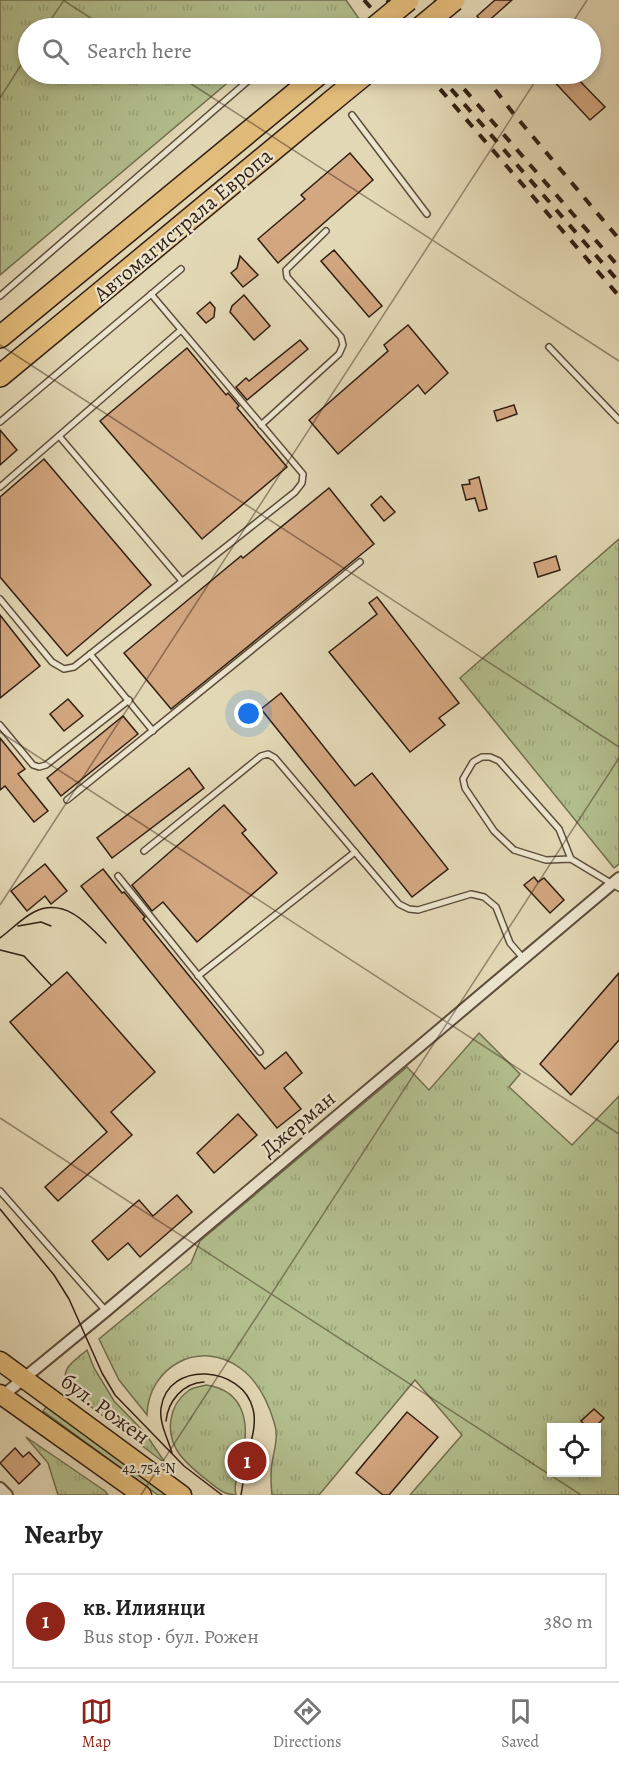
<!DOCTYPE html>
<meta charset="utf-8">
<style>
body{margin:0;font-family:Alegreya,serif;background:#f2f2f2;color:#222}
.controls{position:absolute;right:18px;bottom:18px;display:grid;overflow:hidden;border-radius:0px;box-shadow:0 3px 9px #0003}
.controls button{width:54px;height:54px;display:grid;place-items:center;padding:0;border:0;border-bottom:2px solid #e0e0e0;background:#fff;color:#222;font:30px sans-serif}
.you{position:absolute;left:249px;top:714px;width:21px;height:21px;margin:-15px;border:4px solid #fff;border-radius:50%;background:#1a73e8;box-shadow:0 0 0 9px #1a73e833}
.badge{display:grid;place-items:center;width:39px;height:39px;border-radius:50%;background:#8f2418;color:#fff;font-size:20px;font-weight:700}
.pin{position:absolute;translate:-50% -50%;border:3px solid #fff;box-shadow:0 2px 6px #0006}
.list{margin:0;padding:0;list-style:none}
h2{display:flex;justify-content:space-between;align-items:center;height:78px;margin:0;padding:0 24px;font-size:26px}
h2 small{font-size:20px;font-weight:400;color:#767676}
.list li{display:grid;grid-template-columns:39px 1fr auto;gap:18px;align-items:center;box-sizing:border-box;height:96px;margin:0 12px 12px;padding:0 12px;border:2px solid #e0e0e0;border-radius:0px}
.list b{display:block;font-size:22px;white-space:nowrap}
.list p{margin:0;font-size:20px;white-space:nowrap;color:#767676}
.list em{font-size:20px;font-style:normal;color:#767676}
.icon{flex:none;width:33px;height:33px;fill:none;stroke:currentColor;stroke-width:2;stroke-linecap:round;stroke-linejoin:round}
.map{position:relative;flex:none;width:619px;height:1495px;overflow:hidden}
.search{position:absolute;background:#fff;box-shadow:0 3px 9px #0003;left:18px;right:18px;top:18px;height:66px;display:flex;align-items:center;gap:15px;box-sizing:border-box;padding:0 21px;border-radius:33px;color:#767676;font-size:22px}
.sheet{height:186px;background:#fff}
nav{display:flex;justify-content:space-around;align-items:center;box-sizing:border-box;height:84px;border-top:2px solid #e0e0e0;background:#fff;font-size:16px;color:#767676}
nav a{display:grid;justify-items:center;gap:3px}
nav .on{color:#8f2418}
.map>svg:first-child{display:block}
.grass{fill:url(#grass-tufts);stroke:#726f50;stroke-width:1.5;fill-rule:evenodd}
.building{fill:#d3a780;stroke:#321f13;stroke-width:1.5}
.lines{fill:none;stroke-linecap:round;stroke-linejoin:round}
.service-casing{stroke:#5e4d3c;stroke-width:8}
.minor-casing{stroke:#5e4d3c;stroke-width:14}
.primary-casing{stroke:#321f13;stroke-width:21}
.motorway-casing{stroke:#321f13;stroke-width:24}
.service{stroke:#ede6cf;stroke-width:5}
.minor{stroke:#ede6cf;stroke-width:10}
.primary{stroke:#e2bc7a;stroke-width:18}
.motorway{stroke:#e2bc7a;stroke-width:21}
.tram{stroke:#321f13;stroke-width:1.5}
.rail{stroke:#321f13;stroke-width:4;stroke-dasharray:10 10;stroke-linecap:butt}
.motorway-bridge-casing{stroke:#321f13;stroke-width:24;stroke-linecap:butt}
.motorway-bridge{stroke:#e2bc7a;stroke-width:21}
.ticks{fill:none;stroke:#321f13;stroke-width:1.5;stroke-opacity:0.45}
.labels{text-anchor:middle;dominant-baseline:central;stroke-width:4.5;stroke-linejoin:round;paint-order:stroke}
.street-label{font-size:22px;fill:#321f13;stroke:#ede6cf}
.ticks-label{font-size:15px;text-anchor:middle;fill:#321f13;stroke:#ede6cf;stroke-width:4.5;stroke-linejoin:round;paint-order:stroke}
</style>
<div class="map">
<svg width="619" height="1495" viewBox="0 0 619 1495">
<defs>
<pattern id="grass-tufts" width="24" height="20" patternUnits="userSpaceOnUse" patternTransform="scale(1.5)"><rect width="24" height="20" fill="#b3bf8e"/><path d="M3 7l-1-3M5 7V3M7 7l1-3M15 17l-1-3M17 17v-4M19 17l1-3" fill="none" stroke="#9aa47a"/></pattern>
</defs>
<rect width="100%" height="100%" fill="#e3d8b5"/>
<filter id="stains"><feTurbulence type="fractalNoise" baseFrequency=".00333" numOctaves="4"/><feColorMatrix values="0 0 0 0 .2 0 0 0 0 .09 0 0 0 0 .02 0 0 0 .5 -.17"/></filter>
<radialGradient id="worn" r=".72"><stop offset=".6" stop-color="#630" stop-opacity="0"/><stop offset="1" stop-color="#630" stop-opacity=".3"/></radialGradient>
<g class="grass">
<polygon points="0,0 346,0 360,20 349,28 28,28 28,74 238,74 0,275"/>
<polygon points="619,539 619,864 614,868 460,678"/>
<path d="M479,1033L520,1074L509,1087L572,1145L619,1096V1495H410L462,1435L415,1380L319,1495H272C271,1487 271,1479 271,1472C272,1454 280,1439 274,1422C268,1402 257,1380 240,1368C200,1338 148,1367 147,1415L119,1380L99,1339L191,1263L200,1241L407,1067L429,1090ZM552,1428H596V1472H552Z"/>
<path d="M87,1350L94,1368L114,1401L145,1433L166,1464L69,1390C58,1369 72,1363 87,1350Z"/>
<path d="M206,1385C248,1391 250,1428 241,1463C239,1474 233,1483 236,1495C224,1495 217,1488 208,1481C198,1473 185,1463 178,1452C165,1432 169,1405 188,1391C193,1387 200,1387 206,1385Z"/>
<polygon points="47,1406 169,1495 158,1495 43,1411"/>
<polygon points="26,1437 105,1491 108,1495 58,1495 48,1463"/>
</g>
<g class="building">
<polygon points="495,0 512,0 484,25 477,16"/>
<polygon points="547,74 573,74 605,107 590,120"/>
<polygon points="350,153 373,180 278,263 258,239 305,199 301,195"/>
<polygon points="334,250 382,306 369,317 321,261"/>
<polygon points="240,256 258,275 243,287 231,273 237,268"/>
<polygon points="244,295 270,326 254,340 230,312 232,306"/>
<polygon points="210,302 215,308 214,317 206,323 197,313"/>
<polygon points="408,325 448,373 425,394 418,385 338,454 309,420 388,351 384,345"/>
<polygon points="300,340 308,349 247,400 236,387 246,378 249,381"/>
<polygon points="187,348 226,395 228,393 239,406 237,408 287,467 202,539 100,421"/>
<polygon points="514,405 517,414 497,421 494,411"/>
<polygon points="0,430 17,450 0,465"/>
<polygon points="44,459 151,585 67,656 0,577 0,497"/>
<polygon points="479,477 487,509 479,511 475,498 466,500 462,485 470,484 469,480"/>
<polygon points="329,488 374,544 171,709 124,653 241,556 243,558"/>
<polygon points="381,496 395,512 384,521 371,505"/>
<polygon points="556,556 560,570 538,577 534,563"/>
<polygon points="377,597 459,703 439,718 445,725 410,752 329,652 377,614 369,603"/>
<polygon points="0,615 40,666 0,698"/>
<polygon points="281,693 355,786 372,773 448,869 412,897 261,709"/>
<polygon points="68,699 83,716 64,731 50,714"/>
<polygon points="123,716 138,734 61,796 47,778"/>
<polygon points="0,738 25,769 18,774 48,811 34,822 5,786 0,790"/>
<polygon points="189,768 204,788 112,858 97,838"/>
<polygon points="224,805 246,830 242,833 277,873 197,942 163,902 152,911 132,885"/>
<polygon points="45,864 67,891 51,904 45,896 27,911 11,891"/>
<polygon points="103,869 122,893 124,892 145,917 143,919 265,1069 286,1052 302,1073 284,1088 301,1109 277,1128 81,886"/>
<polygon points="534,877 538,882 544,878 564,900 550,913 524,885"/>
<polygon points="67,972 155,1072 111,1112 132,1135 58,1201 45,1187 107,1132 10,1022"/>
<polygon points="619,973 619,1040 571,1095 540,1064"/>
<polygon points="238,1114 257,1135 214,1173 197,1153"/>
<polygon points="177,1195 192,1212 140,1257 128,1243 108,1260 92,1241 139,1200 153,1216"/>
<polygon points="594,1409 604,1418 594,1428 588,1428 581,1421"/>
<polygon points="407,1412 438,1437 389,1495 383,1495 356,1473"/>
<polygon points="15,1448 23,1457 29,1452 40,1464 19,1484 0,1463"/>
</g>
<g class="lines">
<g class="service-casing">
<g id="service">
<polyline points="352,115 427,214"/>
<polyline points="0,296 256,74"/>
<polyline points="549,347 619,420"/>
<polyline points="0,422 181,269"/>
<polyline points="261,425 339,354 343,345 341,337 287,277 286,270 326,231"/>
<polyline points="59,436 182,581"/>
<polyline points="0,487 181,330"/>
<polyline points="0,599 52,662 64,669 74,667 295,492 302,483 303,474 151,294"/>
<polyline points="90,654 153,731"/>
<polyline points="0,725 33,765 39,767 46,765 129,700"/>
<polyline points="67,800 360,562"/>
<polyline points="144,851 261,756 268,754 275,758 399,904 409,909 418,910 471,894 484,897 496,907 510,943 523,958"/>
<polyline points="571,859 559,829 499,761 490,757 482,757 473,762 463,779 465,788 494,831 514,850 546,860 571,859 619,888"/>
<polyline points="118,876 260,1052"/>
<polyline points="198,976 355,852"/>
<polyline points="0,1191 106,1311"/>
</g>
</g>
<g class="minor-casing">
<g id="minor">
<polyline points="0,1398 106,1311 619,878"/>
<polyline points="0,1488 7,1495"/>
</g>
</g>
<g class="primary-casing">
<g id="primary">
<polyline points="0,1361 182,1495"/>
<polyline points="0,1394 142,1495"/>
</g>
</g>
<g class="motorway-casing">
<g id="motorway">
<polyline points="0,337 314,78"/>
<polyline points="0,376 332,101"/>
</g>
</g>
<use href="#service" class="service"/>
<use href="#minor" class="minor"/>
<use href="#primary" class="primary"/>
<use href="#motorway" class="motorway"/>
<g class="tram">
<polyline points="18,926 41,922 51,926"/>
<path d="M0,938C11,930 22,918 34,912C64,897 87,923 106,943"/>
<polyline points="0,950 24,956 51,985"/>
<polyline points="0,1209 54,1275 69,1299 102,1373 115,1395 184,1466 222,1495"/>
<path d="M166,1421C168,1401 183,1383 204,1382"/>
<path d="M172,1453C168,1439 159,1423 161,1408C168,1359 243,1366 253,1409C257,1424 251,1441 248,1455"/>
<polyline points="241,1495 249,1448"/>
</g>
<g class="rail">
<polyline points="364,0 389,28"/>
<polyline points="387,0 412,28"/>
<polyline points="435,0 451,28"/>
<polyline points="427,74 619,296"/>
<polyline points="438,74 619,282"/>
<polyline points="451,74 619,267"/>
<polyline points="483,74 513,113 619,239"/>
</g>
<g class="motorway-bridge-casing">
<g id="motorway-bridge">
<polyline points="374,28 408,0"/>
<polyline points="420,28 454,0"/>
<polyline points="314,78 319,74"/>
<polyline points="332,101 365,74"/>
</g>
</g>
<use href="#motorway-bridge" class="motorway-bridge"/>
</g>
<path class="ticks" d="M63,0L106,28M45,28L64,0M569,28L587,0M176,74L619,361M0,98L28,54M0,345L619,747M0,732L619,1134M0,905L540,74M0,1118L581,1495M141,1495L619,758"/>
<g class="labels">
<g class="street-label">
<text transform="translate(183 225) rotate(-40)">Автомагистрала Европа</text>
<text transform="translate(298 1124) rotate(-40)">Джерман</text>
<text transform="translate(105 1409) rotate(36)">бул. Рожен</text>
</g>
</g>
<g class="ticks-label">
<text x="149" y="1473">42.754°N</text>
</g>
<rect width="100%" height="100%" filter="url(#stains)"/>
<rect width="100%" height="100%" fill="url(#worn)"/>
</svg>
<div class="controls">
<button><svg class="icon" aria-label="locate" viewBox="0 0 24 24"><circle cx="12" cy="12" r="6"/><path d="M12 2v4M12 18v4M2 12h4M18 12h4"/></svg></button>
</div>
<div class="you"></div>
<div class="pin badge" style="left:247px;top:1461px">1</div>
<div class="search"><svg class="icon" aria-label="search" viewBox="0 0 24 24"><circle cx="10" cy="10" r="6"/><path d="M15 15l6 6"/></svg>Search here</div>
</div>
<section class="sheet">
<h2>Nearby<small></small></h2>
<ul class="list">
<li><span class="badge">1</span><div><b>кв. Илиянци</b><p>Bus stop · бул. Рожен</p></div><em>380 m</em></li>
</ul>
</section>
<nav>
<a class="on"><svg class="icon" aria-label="map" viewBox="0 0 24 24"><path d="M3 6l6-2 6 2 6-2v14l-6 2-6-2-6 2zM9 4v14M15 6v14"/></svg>Map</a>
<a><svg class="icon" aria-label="directions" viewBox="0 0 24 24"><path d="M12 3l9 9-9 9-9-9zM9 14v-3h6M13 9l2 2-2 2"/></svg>Directions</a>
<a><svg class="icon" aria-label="saved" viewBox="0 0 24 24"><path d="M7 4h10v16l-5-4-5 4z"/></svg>Saved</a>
</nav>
